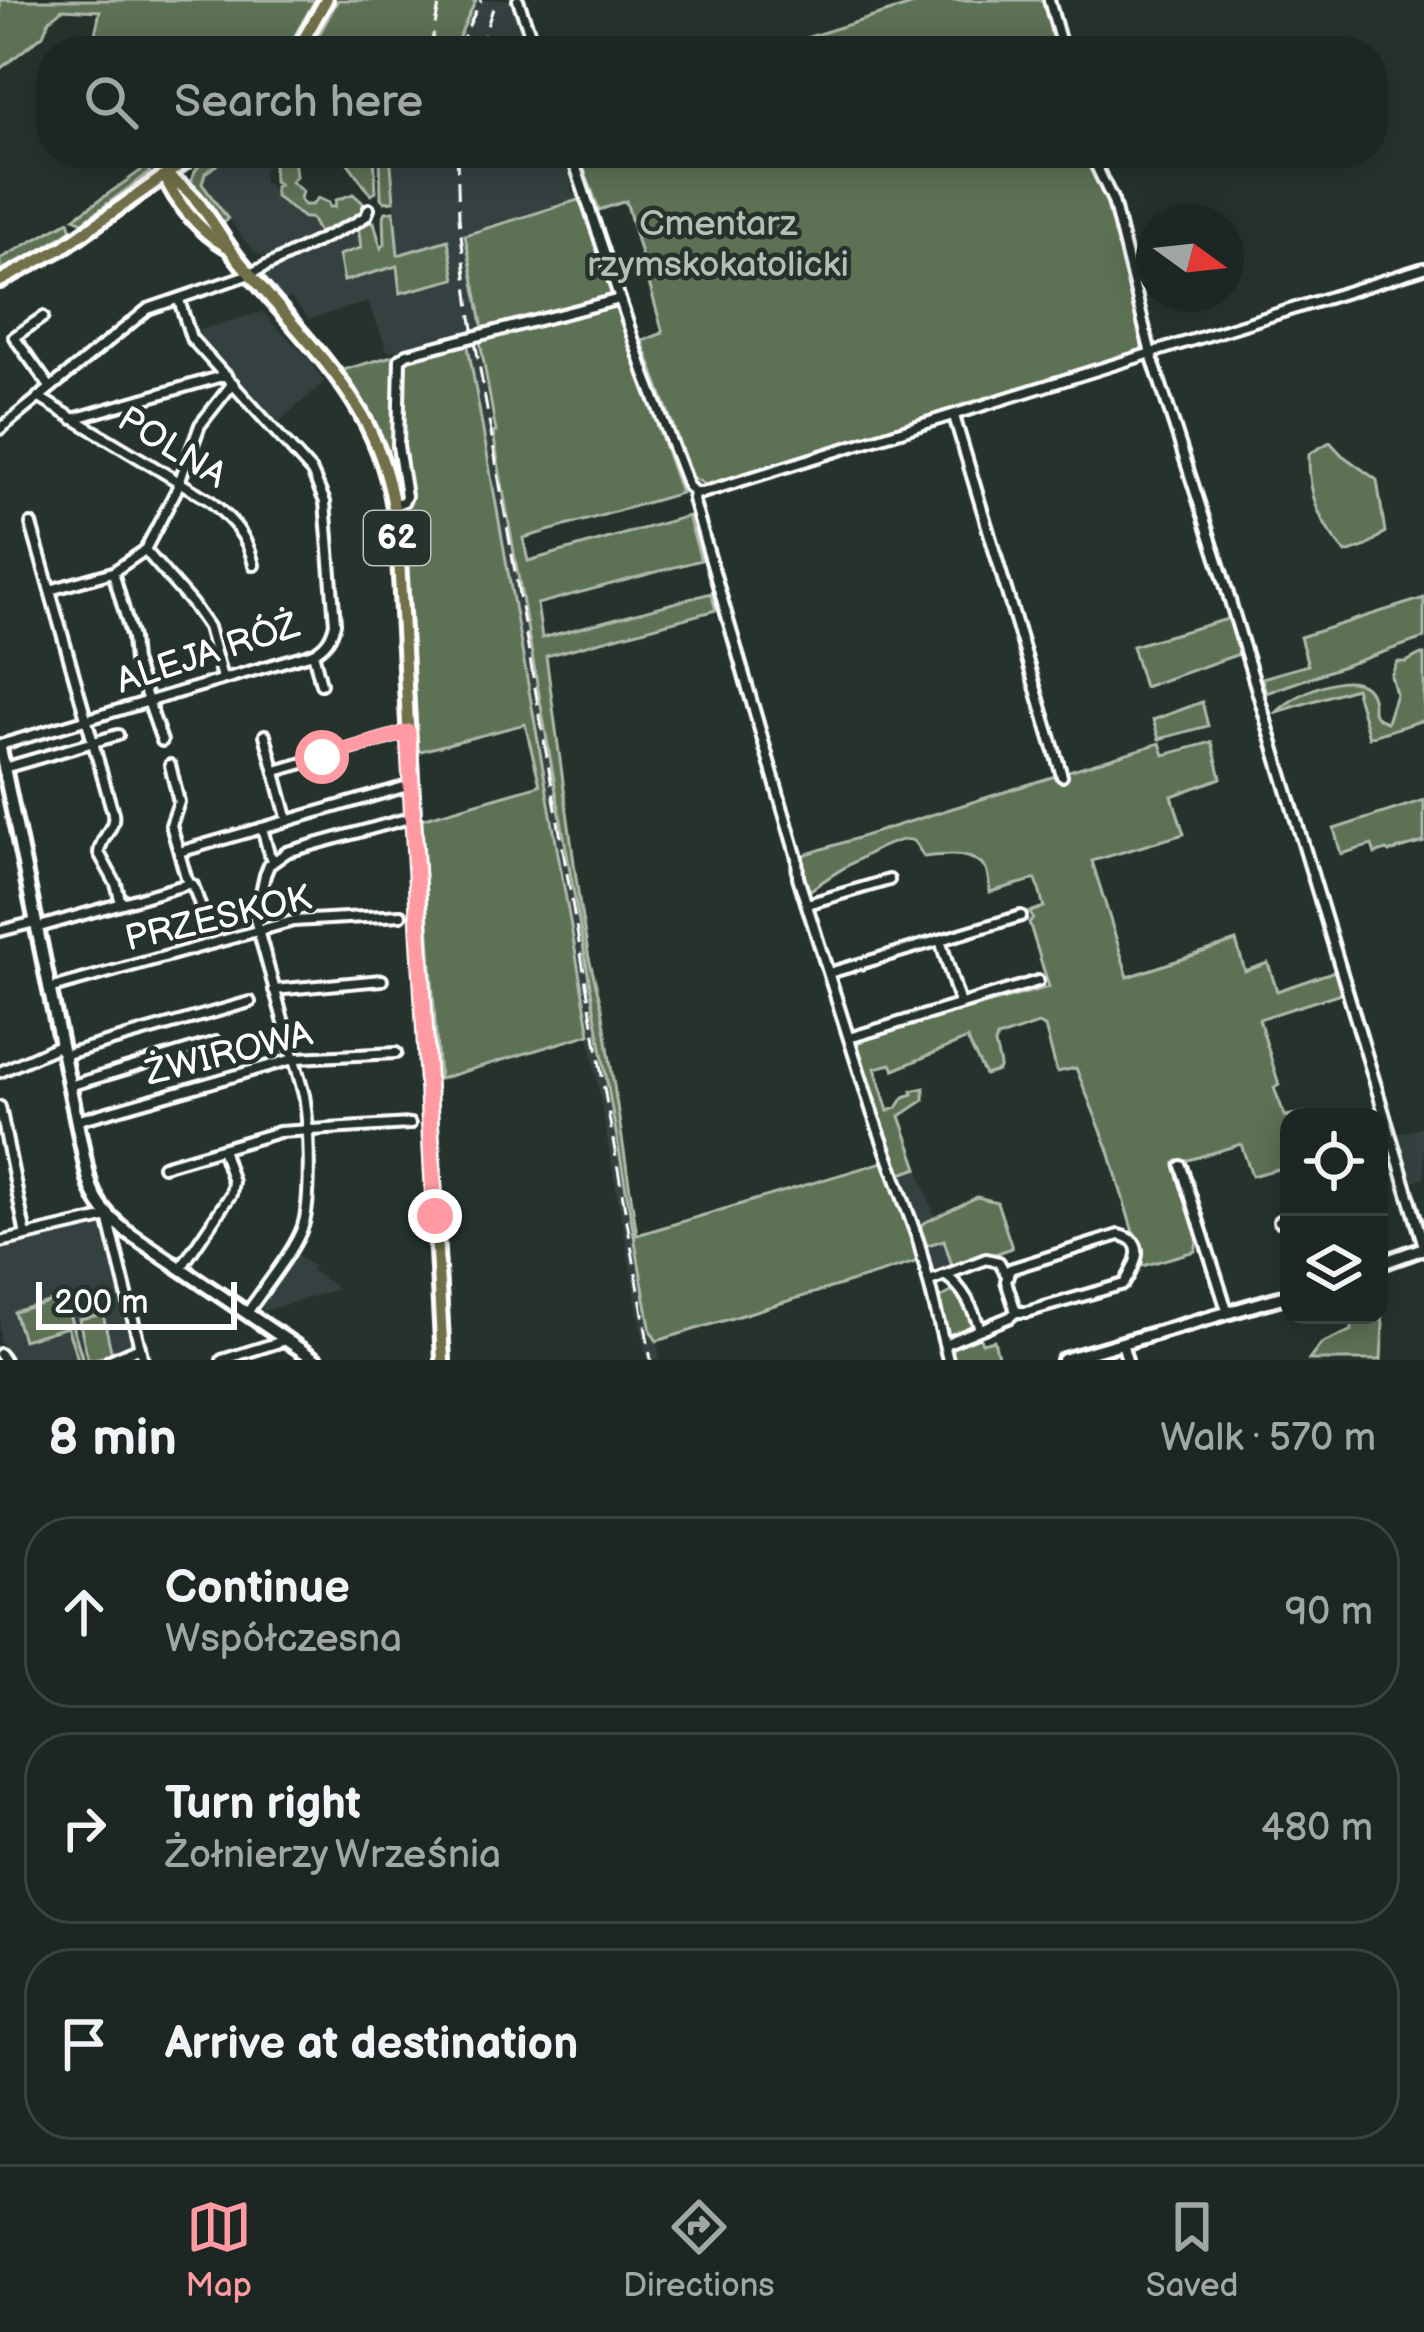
<!DOCTYPE html>
<meta charset="utf-8">
<style>
body{margin:0;font-family:"Balsamiq Sans",sans-serif;background:#252e2a;color:#f1f3f6}
.controls{position:absolute;right:36px;bottom:36px;display:grid;overflow:hidden;border-radius:24px;box-shadow:0 6px 30px #0003}
.controls button{width:108px;height:108px;display:grid;place-items:center;padding:0;border:0;border-bottom:3px solid #3a4340;background:#1c2622;color:#f1f3f6;font:60px sans-serif}
.compass{position:absolute;left:1136px;top:204px;width:108px;height:108px;border-radius:50%;background:#1c2622;box-shadow:0 6px 30px #0003;rotate:105deg}
.scale{position:absolute;left:36px;bottom:30px;width:201px;box-sizing:border-box;padding-left:12px;border:6px solid #fff;border-top:0;font-size:33px;line-height:42px;white-space:nowrap;color:#fff;-webkit-text-stroke:9px #26332d;paint-order:stroke}
.stop{position:absolute;width:36px;height:36px;margin:-27px;border:9px solid #ff9aa2;border-radius:50%;background:#fff}
.stop.end{background:#ff9aa2;border-color:#fff;box-shadow:0 3px 12px #0008}
.list{margin:0;padding:0;list-style:none}
h2{display:flex;justify-content:space-between;align-items:center;height:156px;margin:0;padding:0 48px;font-size:51px}
h2 small{font-size:39px;font-weight:400;color:#a0a5a5}
.list li{display:grid;grid-template-columns:78px 1fr auto;gap:36px;align-items:center;box-sizing:border-box;height:192px;margin:0 24px 24px;padding:0 24px;border:3px solid #3a4340;border-radius:48px}
.list b{display:block;font-size:45px;white-space:nowrap}
.list p{margin:0;font-size:39px;white-space:nowrap;color:#a0a5a5}
.list em{font-size:39px;font-style:normal;color:#a0a5a5}
.icon{flex:none;width:66px;height:66px;fill:none;stroke:currentColor;stroke-width:2;stroke-linecap:round;stroke-linejoin:round}
.map{position:relative;flex:none;width:1424px;height:1360px;overflow:hidden}
.search{position:absolute;background:#1c2622;box-shadow:0 6px 30px #0003;left:36px;right:36px;top:36px;height:132px;display:flex;align-items:center;gap:30px;box-sizing:border-box;padding:0 42px;border-radius:48px;color:#a0a5a5;font-size:45px}
.sheet{height:804px;background:#1c2622}
nav{display:flex;justify-content:space-around;align-items:center;box-sizing:border-box;height:168px;border-top:3px solid #3a4340;background:#1c2622;font-size:33px;color:#a0a5a5}
nav a{display:grid;justify-items:center;gap:6px}
nav .on{color:#ff9aa2}
.map>svg:first-child{display:block}
.built{fill:#344140}
.green{fill:#5d7154;stroke:#aeb8aa;stroke-width:3}
.lines{fill:none;stroke-linecap:round;stroke-linejoin:round}
.street-casing{stroke:#fff;stroke-width:16}
.secondary-casing{stroke:#fff;stroke-width:20}
.primary-casing{stroke:#fff;stroke-width:20}
.street{stroke:#26332d;stroke-width:8}
.secondary{stroke:#26332d;stroke-width:10}
.primary{stroke:#71704a;stroke-width:10}
.rail{stroke:#fff;stroke-width:3;stroke-dasharray:18 9;stroke-linecap:butt}
.route{stroke:#ff9aa2;stroke-width:15}
.labels{text-anchor:middle;dominant-baseline:central;stroke-width:9;stroke-linejoin:round;paint-order:stroke}
.shield{fill:#26332d;stroke:#bec2c0;stroke-width:3}
.shield-label{font-size:33px;font-weight:bold;fill:#fff}
.park-label{font-size:36px;fill:#b6bfb2;stroke:#26332d}
.street-label{font-size:36px;fill:#fff;stroke:#26332d}
</style>
<div class="map">
<svg width="1424" height="1360" viewBox="0 0 1424 1360">
<rect width="100%" height="100%" fill="#26332d"/>
<filter id="ink" filterUnits="userSpaceOnUse"><feTurbulence type="fractalNoise" baseFrequency=".00833" numOctaves="2"/><feDisplacementMap in="SourceGraphic" scale="24" xChannelSelector="R" yChannelSelector="G"/><feConvolveMatrix kernelMatrix="1 2 1 2 8 2 1 2 1" color-interpolation-filters="sRGB"/></filter>
<g filter="url(#ink)">
<g class="built">
<polygon points="477,0 512,0 531,51 449,51 459,37"/>
<polygon points="234,153 240,157 246,153 268,153 267,166 263,171 264,184 269,184 275,196 304,218 311,217 319,232 268,258 254,252 202,185 205,173"/>
<polygon points="390,153 565,153 573,193 580,200 466,235 483,329 388,352 368,302 309,319 290,298 282,302 264,280 270,267 358,224 361,248 398,266 400,292 454,279 448,241 397,256 394,211 397,209 394,206"/>
<polygon points="262,312 309,359 324,382 277,424 196,331"/>
<polygon points="477,340 651,1332 657,1341 660,1360 647,1360 615,1182 466,342"/>
<polygon points="1424,1126 1424,1178 1413,1182 1398,1134"/>
<polygon points="918,1168 953,1269 934,1276 898,1175"/>
<polygon points="100,1226 104,1229 134,1347 104,1360 11,1360 0,1342 0,1247"/>
<polygon points="296,1255 313,1266 311,1270 334,1285 335,1290 263,1311 262,1305"/>
</g>
<g class="green">
<polygon points="0,0 315,0 286,51 109,51 95,34 100,11 62,9 49,21 43,35 0,69"/>
<polygon points="338,0 476,0 459,37 449,51 310,51"/>
<polygon points="927,0 1044,0 1057,51 764,51"/>
<path d="M213,153H234L205,173L202,184L228,219L224,223L219,221C195,190 175,183 213,153Z"/>
<polygon points="273,153 293,153 296,176 291,182 302,191 300,199 304,205 312,205 318,198 329,203 330,207 335,207 336,200 353,194 363,203 363,212 320,235 311,218 304,218 275,196 275,187 279,185 274,181"/>
<polygon points="335,153 374,153 376,192 371,195 348,163"/>
<polygon points="380,153 390,153 394,201 385,202 381,198"/>
<polygon points="578,153 1085,153 1110,206 1143,342 1141,351 706,485 692,477 642,341 663,333 626,201 599,210"/>
<polygon points="146,167 150,172 83,222 74,218"/>
<polygon points="578,200 582,201 617,296 483,329 465,235"/>
<polygon points="394,211 398,255 448,240 455,279 400,293 397,266 344,281 339,255 361,248 358,224 374,222 381,248 385,244 384,216 386,212"/>
<polygon points="69,221 72,230 38,252 0,270 0,259"/>
<polygon points="615,304 681,493 523,538 528,561 688,516 701,560 537,604 542,638 711,593 716,610 546,656 580,907 589,958 602,1008 637,1235 886,1161 919,1261 657,1341 651,1332 493,433 496,432 480,341"/>
<polygon points="466,335 590,1034 439,1079 421,819 540,785 525,724 417,752 403,511 383,441 343,370"/>
<path d="M1330,442L1342,455L1377,480L1385,532L1367,546L1346,553C1319,524 1308,494 1309,454Z"/>
<polygon points="1424,598 1424,638 1266,693 1262,678 1308,665 1300,637"/>
<polygon points="1231,618 1242,653 1144,687 1132,646"/>
<path d="M1419,655H1424V720L1369,737L1355,688L1277,712C1298,690 1377,655 1373,712L1379,719L1387,722L1396,694L1391,676L1397,662H1406Z"/>
<polygon points="1202,702 1208,726 1159,739 1153,720"/>
<path d="M1212,742L1221,778L1172,796L1184,834L1092,861L1128,977L1236,941L1245,971L1268,963L1277,991L1335,971L1341,993L1259,1019L1279,1085L1274,1088L1285,1116L1305,1113L1306,1117H1289V1166L1252,1176L1241,1144L1175,1164L1198,1236L1195,1251L1143,1266L1108,1148L1076,1068L1057,1072L1045,1027L1038,1024L997,1038L995,1045L1000,1065L998,1071L985,1075L967,1039L894,1070L891,1064L875,1068L888,1111L897,1108L904,1097L913,1094L912,1091L924,1088V1100L900,1116L918,1168L898,1175L855,1046L856,1040L1049,987L1029,922L1033,919L1030,912L1044,907L1036,879L990,892C989,885 989,877 986,870C974,850 943,855 924,857C920,852 918,845 913,841C897,831 824,880 809,891L802,872L803,855L1052,777L1065,776V772L1160,743L1164,755Z"/>
<polygon points="1424,800 1424,842 1389,852 1386,850 1375,854 1372,845 1341,854 1334,829"/>
<polygon points="977,1197 997,1202 1012,1248 953,1269 944,1240 925,1246 920,1232 922,1224"/>
<polygon points="954,1291 970,1310 976,1327 951,1339 939,1306 941,1297"/>
<polygon points="58,1299 59,1302 65,1301 83,1360 78,1360 67,1327 23,1340 14,1312"/>
<polygon points="1379,1302 1383,1323 1381,1360 1309,1360 1321,1344 1352,1330 1350,1315 1379,1315"/>
<polygon points="103,1314 112,1355 88,1360 79,1319"/>
<polygon points="978,1333 982,1343 994,1340 999,1360 952,1360 951,1347"/>
</g>
<g class="lines">
<g class="street-casing">
<g id="street">
<polyline points="518,0 536,51"/>
<polyline points="1049,0 1063,51"/>
<polyline points="571,153 645,374 688,486 694,492 693,499 797,858 798,877 873,1115 919,1243 948,1360"/>
<polyline points="1090,153 1113,201 1151,354 1222,574 1424,1246"/>
<polyline points="43,317 14,337 50,387"/>
<path d="M38,397L209,500C232,520 247,534 254,565"/>
<polyline points="954,416 1062,776"/>
<polyline points="73,419 226,375"/>
<polyline points="0,429 148,309 250,274 357,222 366,216 369,209"/>
<polyline points="694,492 702,493 1424,268"/>
<polyline points="394,505 404,501 406,496 398,446 400,359 407,354 620,299"/>
<path d="M31,524L113,813C116,829 100,837 99,853L116,884L121,903"/>
<polyline points="145,550 192,604 208,627 222,678"/>
<polyline points="113,572 132,638 134,661 162,741"/>
<polyline points="50,590 113,572 145,550 176,491 200,425 233,383"/>
<polyline points="313,653 321,684"/>
<polyline points="265,735 288,821"/>
<path d="M0,745L313,653C326,646 332,637 335,623L325,502L312,472L191,338L179,300"/>
<polyline points="170,765 179,802 171,825 188,884 193,885 202,911"/>
<polyline points="4,768 118,735"/>
<polyline points="276,771 408,732"/>
<polyline points="262,828 269,854 274,860"/>
<polyline points="179,852 411,785"/>
<polyline points="807,904 889,880"/>
<polyline points="36,928 188,884"/>
<polyline points="0,931 35,922"/>
<polyline points="940,940 960,1004"/>
<polyline points="829,973 1021,916"/>
<polyline points="49,989 293,921 401,915"/>
<polyline points="274,990 382,980"/>
<polyline points="849,1038 1038,981"/>
<polyline points="63,1055 250,1002"/>
<polyline points="0,1072 60,1045"/>
<polyline points="69,1086 216,1042"/>
<polyline points="0,1107 26,1236"/>
<polyline points="76,1121 297,1058 396,1053"/>
<polyline points="163,1166 279,1132 410,1124"/>
<polyline points="1181,1166 1228,1313"/>
<polyline points="1279,1221 1289,1218"/>
<polyline points="0,1242 108,1217 143,1360"/>
<polyline points="181,1268 231,1194 233,1182 222,1149"/>
<path d="M946,1276C964,1288 973,1309 980,1329"/>
<polyline points="930,1281 986,1259 999,1262 1006,1274"/>
<path d="M247,1313C263,1289 294,1252 303,1226C312,1198 309,1125 304,1095L255,919L265,875L269,865L287,852L413,817"/>
<polyline points="1122,1343 1127,1360"/>
<path d="M945,1344L1010,1317L1016,1312H1027L1124,1284C1135,1266 1149,1241 1119,1235L1010,1269L1006,1281L1016,1312"/>
<polyline points="0,1354 4,1360"/>
<polyline points="110,1360 140,1347"/>
<polyline points="222,1360 286,1340"/>
</g>
</g>
<g class="secondary-casing">
<g id="secondary">
<path d="M0,748L88,1176C94,1202 107,1216 127,1232L316,1360"/>
<polyline points="1379,1264 1424,1248"/>
<polyline points="1063,1360 1289,1295"/>
</g>
</g>
<g class="primary-casing">
<g id="primary">
<polyline points="297,51 326,0"/>
<path d="M165,176C199,190 215,231 237,258C314,355 388,405 398,540L443,1360"/>
<path d="M165,176C175,202 201,232 226,246"/>
<polyline points="0,281 62,248 197,153"/>
</g>
</g>
<use href="#street" class="street"/>
<use href="#secondary" class="secondary"/>
<use href="#primary" class="primary"/>
<g class="rail">
<polyline points="430,51 440,0"/>
<polyline points="457,51 481,0"/>
<polyline points="479,51 494,5"/>
<polyline points="457,153 459,218 471,317 651,1360"/>
</g>
</g>
</g>
<g class="lines" filter="url(#ink)">
<polyline class="route" points="322,757 408,732 435,1216"/>
</g>
<g class="labels">
<rect class="shield" x="364" y="511" width="66" height="54" rx="9"/>
<g class="shield-label">
<text x="397" y="538">62</text>
</g>
<g class="park-label">
<text x="718" y="224">Cmentarz<tspan x="718" dy="41">rzymskokatolicki</tspan></text>
</g>
<g class="street-label">
<text transform="translate(172 448) rotate(32)">POLNA</text>
<text transform="translate(208 654) rotate(-18)">ALEJA RÓŻ</text>
<text transform="translate(218 919) rotate(-13)">PRZESKOK</text>
<text transform="translate(229 1054) rotate(-14)">ŻWIROWA</text>
</g>
</g>
</svg>
<div class="controls">
<button><svg class="icon" aria-label="locate" viewBox="0 0 24 24"><circle cx="12" cy="12" r="6"/><path d="M12 2v4M12 18v4M2 12h4M18 12h4"/></svg></button>
<button><svg class="icon" aria-label="layers" viewBox="0 0 24 24"><path d="M12 4l9 5-9 5-9-5zM3 14l9 5 9-5"/></svg></button>
</div>
<svg class="compass" viewBox="-18 -18 36 36"><path d="M0-13l5 13h-10z" fill="#e53935"/><path d="M0 13l5-13h-10z" fill="#a0a5a5"/></svg>
<div class="scale">200 m</div>
<div class="stop" style="left:322px;top:757px"></div>
<div class="stop end" style="left:435px;top:1216px"></div>
<div class="search"><svg class="icon" aria-label="search" viewBox="0 0 24 24"><circle cx="10" cy="10" r="6"/><path d="M15 15l6 6"/></svg>Search here</div>
</div>
<section class="sheet">
<h2>8 min<small>Walk · 570 m</small></h2>
<ul class="list">
<li><svg class="icon" aria-label="ahead" viewBox="0 0 24 24"><path d="M12 20V5M6 11l6-6 6 6"/></svg><div><b>Continue</b><p>Współczesna</p></div><em>90 m</em></li>
<li><svg class="icon" aria-label="right" viewBox="0 0 24 24"><path d="M7 20v-9h11M14 6l5 5-5 5"/></svg><div><b>Turn right</b><p>Żołnierzy Września</p></div><em>480 m</em></li>
<li><svg class="icon" aria-label="arrive" viewBox="0 0 24 24"><path d="M6 21V4h12l-3 4 3 4H6"/></svg><div><b>Arrive at destination</b></div></li>
</ul>
</section>
<nav>
<a class="on"><svg class="icon" aria-label="map" viewBox="0 0 24 24"><path d="M3 6l6-2 6 2 6-2v14l-6 2-6-2-6 2zM9 4v14M15 6v14"/></svg>Map</a>
<a><svg class="icon" aria-label="directions" viewBox="0 0 24 24"><path d="M12 3l9 9-9 9-9-9zM9 14v-3h6M13 9l2 2-2 2"/></svg>Directions</a>
<a><svg class="icon" aria-label="saved" viewBox="0 0 24 24"><path d="M7 4h10v16l-5-4-5 4z"/></svg>Saved</a>
</nav>
